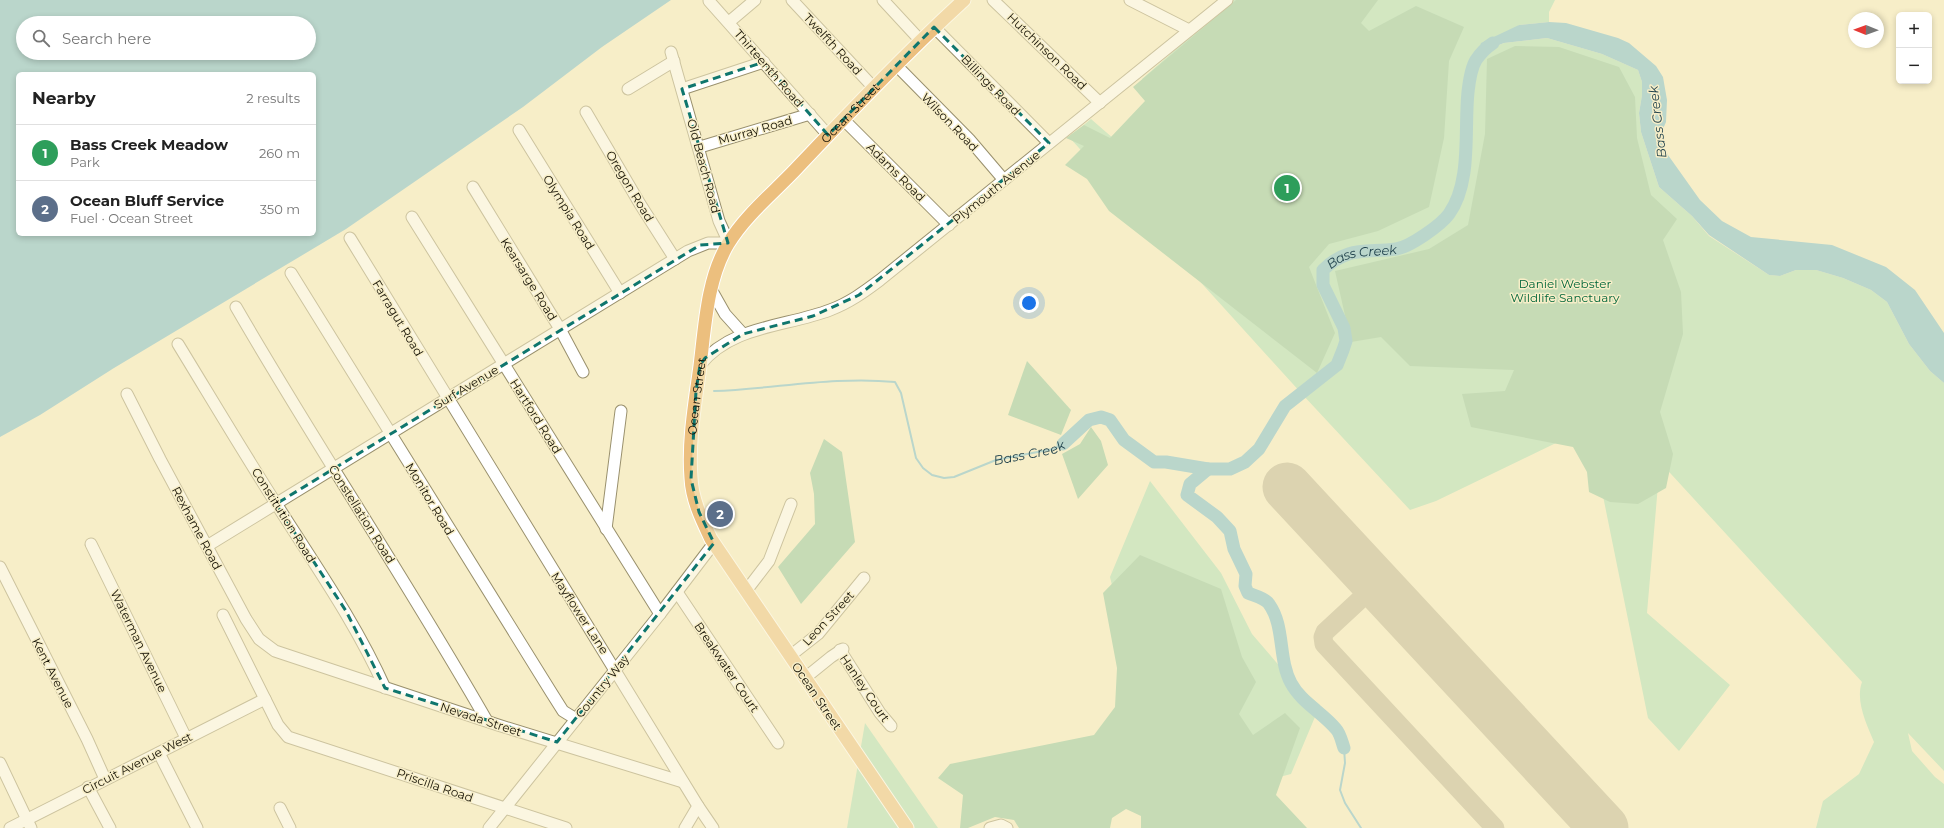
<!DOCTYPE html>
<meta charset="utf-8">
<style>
body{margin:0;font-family:Montserrat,sans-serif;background:#f2f2f2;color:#222}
.controls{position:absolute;right:12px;top:12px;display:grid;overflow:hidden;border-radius:6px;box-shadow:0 2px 6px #0003}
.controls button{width:36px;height:36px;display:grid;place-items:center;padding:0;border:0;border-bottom:1px solid #e0e0e0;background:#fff;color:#222;font:20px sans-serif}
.compass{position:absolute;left:1848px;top:12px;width:36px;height:36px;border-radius:50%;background:#fff;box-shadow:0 2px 6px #0003;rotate:271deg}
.you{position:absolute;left:1029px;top:303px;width:14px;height:14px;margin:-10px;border:3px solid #fff;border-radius:50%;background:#1a73e8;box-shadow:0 0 0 6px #1a73e833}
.badge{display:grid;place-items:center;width:26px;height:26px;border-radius:50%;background:#36946c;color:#fff;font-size:13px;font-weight:700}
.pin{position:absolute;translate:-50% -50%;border:2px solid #fff;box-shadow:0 1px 4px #0006}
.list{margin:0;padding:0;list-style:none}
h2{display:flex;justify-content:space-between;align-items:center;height:52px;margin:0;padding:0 16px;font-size:17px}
h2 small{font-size:13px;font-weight:400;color:#767676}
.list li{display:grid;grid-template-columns:26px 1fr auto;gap:12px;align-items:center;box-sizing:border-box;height:56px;padding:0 16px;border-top:1px solid #e0e0e0}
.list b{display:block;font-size:15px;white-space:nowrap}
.list p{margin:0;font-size:13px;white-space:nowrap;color:#767676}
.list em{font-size:13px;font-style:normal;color:#767676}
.icon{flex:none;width:22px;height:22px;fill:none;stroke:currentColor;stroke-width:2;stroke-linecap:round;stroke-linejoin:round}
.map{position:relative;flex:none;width:1944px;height:828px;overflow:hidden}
.search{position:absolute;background:#fff;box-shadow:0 2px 6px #0003;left:16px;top:16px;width:300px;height:44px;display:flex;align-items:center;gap:10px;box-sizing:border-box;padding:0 14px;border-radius:22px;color:#767676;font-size:15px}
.panel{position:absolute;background:#fff;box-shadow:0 2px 6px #0003;left:16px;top:72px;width:300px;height:164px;border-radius:6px}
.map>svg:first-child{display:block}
.green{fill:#a6ddb9}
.forest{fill:#8ac39e}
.water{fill:#70b8cf;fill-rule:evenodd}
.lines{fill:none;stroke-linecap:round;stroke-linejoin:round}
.stream{stroke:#70b8cf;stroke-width:2}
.river{stroke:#70b8cf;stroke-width:13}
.taxiway{stroke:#bab293;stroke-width:19}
.runway{stroke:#bab293;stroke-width:49}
.minor-casing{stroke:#99906d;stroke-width:13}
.major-casing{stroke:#fff;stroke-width:15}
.minor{stroke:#fff;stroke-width:11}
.major{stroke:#ecbf7e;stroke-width:13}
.marked{fill:none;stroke:#0f766e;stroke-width:3;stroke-dasharray:8 5;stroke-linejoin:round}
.labels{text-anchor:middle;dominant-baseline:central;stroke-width:3;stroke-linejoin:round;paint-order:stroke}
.street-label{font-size:12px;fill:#171306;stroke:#f7eec8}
.park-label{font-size:12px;fill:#01663a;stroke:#f7eec8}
.water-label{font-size:13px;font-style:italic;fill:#1d3f4a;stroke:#f7eec8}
</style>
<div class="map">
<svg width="1944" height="828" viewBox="0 0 1944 828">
<rect width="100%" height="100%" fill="#f7eec8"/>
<g class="green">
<path d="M1232,0H1555L1549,12V22L1519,25L1483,57L1494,47L1504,43L1547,38L1602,54L1638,70L1642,82V95L1639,113L1641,132L1659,187L1692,216L1709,236L1769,275L1780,276L1796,270H1816L1843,278L1871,290L1887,302L1909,344L1930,371L1944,383V771L1908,733L1912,751L1935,777L1944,784V828H1816L1823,801L1859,774L1874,742C1867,725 1855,701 1862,682L1660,462L1647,613L1730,685L1679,751L1648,718L1589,427L1436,501L1410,510L1302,394L1069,137L1091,119L1114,139L1176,118L1153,87L1142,79Z"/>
<polygon points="1150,481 1221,573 1252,634 1294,683 1320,705 1291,774 1165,807 1110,577"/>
<polygon points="865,723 938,828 847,828"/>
</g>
<g class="forest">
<polygon points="1236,0 1378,0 1361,23 1369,31 1416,6 1464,27 1449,61 1444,138 1429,207 1378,231 1329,244 1309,267 1335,333 1317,373 1109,211 1087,179 1065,165 1084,146 1066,138 1084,125 1110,138 1145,101 1133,87"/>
<polygon points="1515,46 1559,47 1619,67 1635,97 1637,138 1651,195 1677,219 1663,240 1681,292 1683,334 1660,412 1673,454 1666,488 1638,504 1610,502 1589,492 1587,472 1573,447 1471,427 1462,394 1505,391 1514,370 1410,366 1381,337 1351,342 1335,271 1429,249 1468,225 1485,134 1487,59"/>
<polygon points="1027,361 1071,410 1061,435 1008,415"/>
<polygon points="1091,427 1101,441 1108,465 1078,499 1062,454 1080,444"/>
<polygon points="824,439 842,452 855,542 801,604 778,567 815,524 814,494 810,473"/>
<polygon points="1140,555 1221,589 1242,657 1256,682 1239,714 1253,735 1285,713 1300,728 1276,795 1307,828 1141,828 1141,816 1126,809 1112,818 1110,828 1019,828 1014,820 995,817 968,828 960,828 963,795 938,778 950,764 1094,735 1115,707 1117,668 1103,593"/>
</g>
<g class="water">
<path d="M0,0H671L602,47L523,107L346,229L114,368L40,415L0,437ZM23,23H309V53H23ZM18,74H314V234H18Z"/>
<polygon points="1549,22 1566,23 1618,38 1629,43 1656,66 1663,77 1667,100 1666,122 1663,129 1662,141 1668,155 1700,200 1722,221 1751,237 1832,245 1886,267 1915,290 1944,333 1944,383 1930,371 1909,344 1887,302 1871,290 1843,278 1816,270 1796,270 1780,276 1769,275 1709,235 1692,216 1659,187 1641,132 1639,113 1642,95 1642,82 1638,70 1602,54 1547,38 1504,43 1494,47 1483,57 1480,55 1479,50 1481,43 1519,25"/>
</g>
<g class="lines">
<g class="stream">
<path id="s1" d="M714,391C774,389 834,376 895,382L901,393L916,458L923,468L932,475L944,478L954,477L996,460L1053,449L1063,444"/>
<polyline points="1344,748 1345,763 1340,790 1345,803 1361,828"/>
</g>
<g class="river">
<path id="s2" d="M1063,444L1089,420L1101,417L1110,420L1124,440L1154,462H1166L1208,469H1230L1245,462L1259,449L1285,406L1337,365L1343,350L1346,341L1344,328L1323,285V270C1347,246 1366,253 1396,249C1410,247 1441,225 1449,214C1472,182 1464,130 1468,92C1469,83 1471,68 1476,60C1480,54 1487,47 1493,43"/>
<path d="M1208,469L1190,484L1187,495L1217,517L1230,531L1234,549L1246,574L1245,586L1248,593C1255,596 1265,598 1269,604C1285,626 1278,659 1291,683C1301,702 1323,713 1336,729C1340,733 1342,742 1344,748"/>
</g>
<g class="taxiway">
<polyline points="1387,595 1379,592 1366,594 1325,632 1323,637 1324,644 1495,828"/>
<polyline points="1555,778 1601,828"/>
</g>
<polyline class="runway" points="1287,487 1604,828"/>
<g class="minor-casing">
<g id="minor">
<polyline points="792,0 874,88"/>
<polyline points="883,0 920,40"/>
<polyline points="993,0 1100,103"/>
<polyline points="1130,0 1189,30"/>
<polyline points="709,1 828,135"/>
<polyline points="729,22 755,0"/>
<polyline points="934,27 1049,143"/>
<polyline points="896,65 969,139 1004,180"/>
<polyline points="628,89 674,61"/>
<polyline points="682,89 764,62"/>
<polyline points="586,112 640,204 675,259"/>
<polyline points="843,119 949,225"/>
<polyline points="519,130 620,293"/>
<polyline points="700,147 810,114"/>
<polyline points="473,187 560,329 583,372"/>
<polyline points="412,217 660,614"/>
<polyline points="350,238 698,806 685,828"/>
<polyline points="291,273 551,692 563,711 576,719"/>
<polyline points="712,291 725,314 743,334"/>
<path d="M236,307C317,447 407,581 487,721"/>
<path d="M178,344C211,398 243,452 277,505C315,565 356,623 385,688"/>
<path d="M700,365C732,325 786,327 830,310C849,303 864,292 880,280L1227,0"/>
<polyline points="127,394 160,459 246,619 259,639 275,651 287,655 498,725 683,782"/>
<polyline points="606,529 621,411"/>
<polyline points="91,544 186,738"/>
<polyline points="207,546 688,251 708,243 729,243 719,221 671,52"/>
<polyline points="0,567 87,739 105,779"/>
<polyline points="746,591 769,561 791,504"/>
<polyline points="677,592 778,743"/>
<polyline points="223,615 278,725 288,737 566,828"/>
<polyline points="840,650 880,713 891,726"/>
<polyline points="790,656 818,634 864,578"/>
<polyline points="805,678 831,657 843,649"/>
<polyline points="159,753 197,828"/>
<polyline points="0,763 31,828"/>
<polyline points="88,787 110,828"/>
<polyline points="698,806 713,828"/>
<polyline points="280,808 290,828"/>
<polyline points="10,828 265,699"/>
<polyline points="489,828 660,614 714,543"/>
<polyline points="990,828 1001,825 1007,828"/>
</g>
</g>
<g class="major-casing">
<g id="major">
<path id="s3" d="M907,828L711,539C702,520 692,500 691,478C688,441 695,403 700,366C705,326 707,279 728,244C745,216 773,193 795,170C850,112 905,54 964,0"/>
</g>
</g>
<use href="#minor" class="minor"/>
<use href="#major" class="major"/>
</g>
<path d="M0 0H1944V828H0ZM934,27L1049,143L859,295L813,316L743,334L705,358L700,365L696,391L691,479L699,512L714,543L557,742L385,688L346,611L276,504L700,245L728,243L682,89L764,62L828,135Z" fill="#f7eec8" fill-opacity=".55" fill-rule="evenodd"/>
<path class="marked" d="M934,27L1049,143L859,295L813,316L743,334L705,358L700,365L696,391L691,479L699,512L714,543L557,742L385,688L346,611L276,504L700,245L728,243L682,89L764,62L828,135Z"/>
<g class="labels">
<g class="street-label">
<text transform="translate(833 44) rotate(47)">Twelfth Road</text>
<text transform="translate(1047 51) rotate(44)">Hutchinson Road</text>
<text transform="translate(769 68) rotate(49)">Thirteenth Road</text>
<text transform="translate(991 85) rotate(46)">Billings Road</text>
<text stroke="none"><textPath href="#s3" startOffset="832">Ocean Street</textPath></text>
<text transform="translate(950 122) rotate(46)">Wilson Road</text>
<text transform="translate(755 130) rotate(-16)">Murray Road</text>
<text transform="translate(704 166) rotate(75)">Old Beach Road</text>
<text transform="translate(896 172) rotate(45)">Adams Road</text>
<text transform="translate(630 186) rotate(59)">Oregon Road</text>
<text transform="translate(996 187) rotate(-39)">Plymouth Avenue</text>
<text transform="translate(569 212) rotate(58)">Olympia Road</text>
<text transform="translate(529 279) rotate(58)">Kearsarge Road</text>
<text transform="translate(398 318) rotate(59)">Farragut Road</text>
<text transform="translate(466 387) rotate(-31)">Surf Avenue</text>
<text stroke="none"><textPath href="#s3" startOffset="496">Ocean Street</textPath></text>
<text transform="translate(536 416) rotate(58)">Hartford Road</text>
<text transform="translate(430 499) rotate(59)">Monitor Road</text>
<text transform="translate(362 514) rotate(58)">Constellation Road</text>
<text transform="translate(284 515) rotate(58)">Constitution Road</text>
<text transform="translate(197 528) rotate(62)">Rexhame Road</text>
<text transform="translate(580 613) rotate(57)">Mayflower Lane</text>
<text transform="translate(828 618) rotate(-47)">Leon Street</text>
<text transform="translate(139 641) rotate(64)">Waterman Avenue</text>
<text transform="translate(727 667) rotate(56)">Breakwater Court</text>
<text transform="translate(53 673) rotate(63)">Kent Avenue</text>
<text transform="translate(602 686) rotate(-51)">Country Way</text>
<text transform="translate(865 688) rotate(56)">Hanley Court</text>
<text transform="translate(817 696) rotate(56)">Ocean Street</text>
<text transform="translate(481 719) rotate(18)">Nevada Street</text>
<text transform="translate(137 763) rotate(-27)">Circuit Avenue West</text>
<text transform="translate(435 785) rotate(19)">Priscilla Road</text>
</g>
<g class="park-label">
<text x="1565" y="283">Daniel Webster<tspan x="1565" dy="14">Wildlife Sanctuary</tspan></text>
</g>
<g class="water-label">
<text transform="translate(1657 122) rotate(-97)">Bass Creek</text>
<text stroke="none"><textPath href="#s2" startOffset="492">Bass Creek</textPath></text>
<text stroke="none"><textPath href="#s1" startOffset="386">Bass Creek</textPath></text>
</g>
</g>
</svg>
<div class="controls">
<button>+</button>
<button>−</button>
</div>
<svg class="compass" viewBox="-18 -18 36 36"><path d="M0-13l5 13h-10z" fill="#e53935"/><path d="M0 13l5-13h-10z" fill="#767676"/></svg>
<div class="you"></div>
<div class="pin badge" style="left:1287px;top:188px;background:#2e9e5b">1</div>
<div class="pin badge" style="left:720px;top:514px;background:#5c6f8a">2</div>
<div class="search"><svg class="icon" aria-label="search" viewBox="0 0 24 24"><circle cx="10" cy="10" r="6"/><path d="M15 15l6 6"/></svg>Search here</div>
<section class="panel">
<h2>Nearby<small>2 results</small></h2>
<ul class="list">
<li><span class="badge" style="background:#2e9e5b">1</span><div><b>Bass Creek Meadow</b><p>Park</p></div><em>260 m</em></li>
<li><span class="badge" style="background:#5c6f8a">2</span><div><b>Ocean Bluff Service</b><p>Fuel · Ocean Street</p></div><em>350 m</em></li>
</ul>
</section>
</div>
